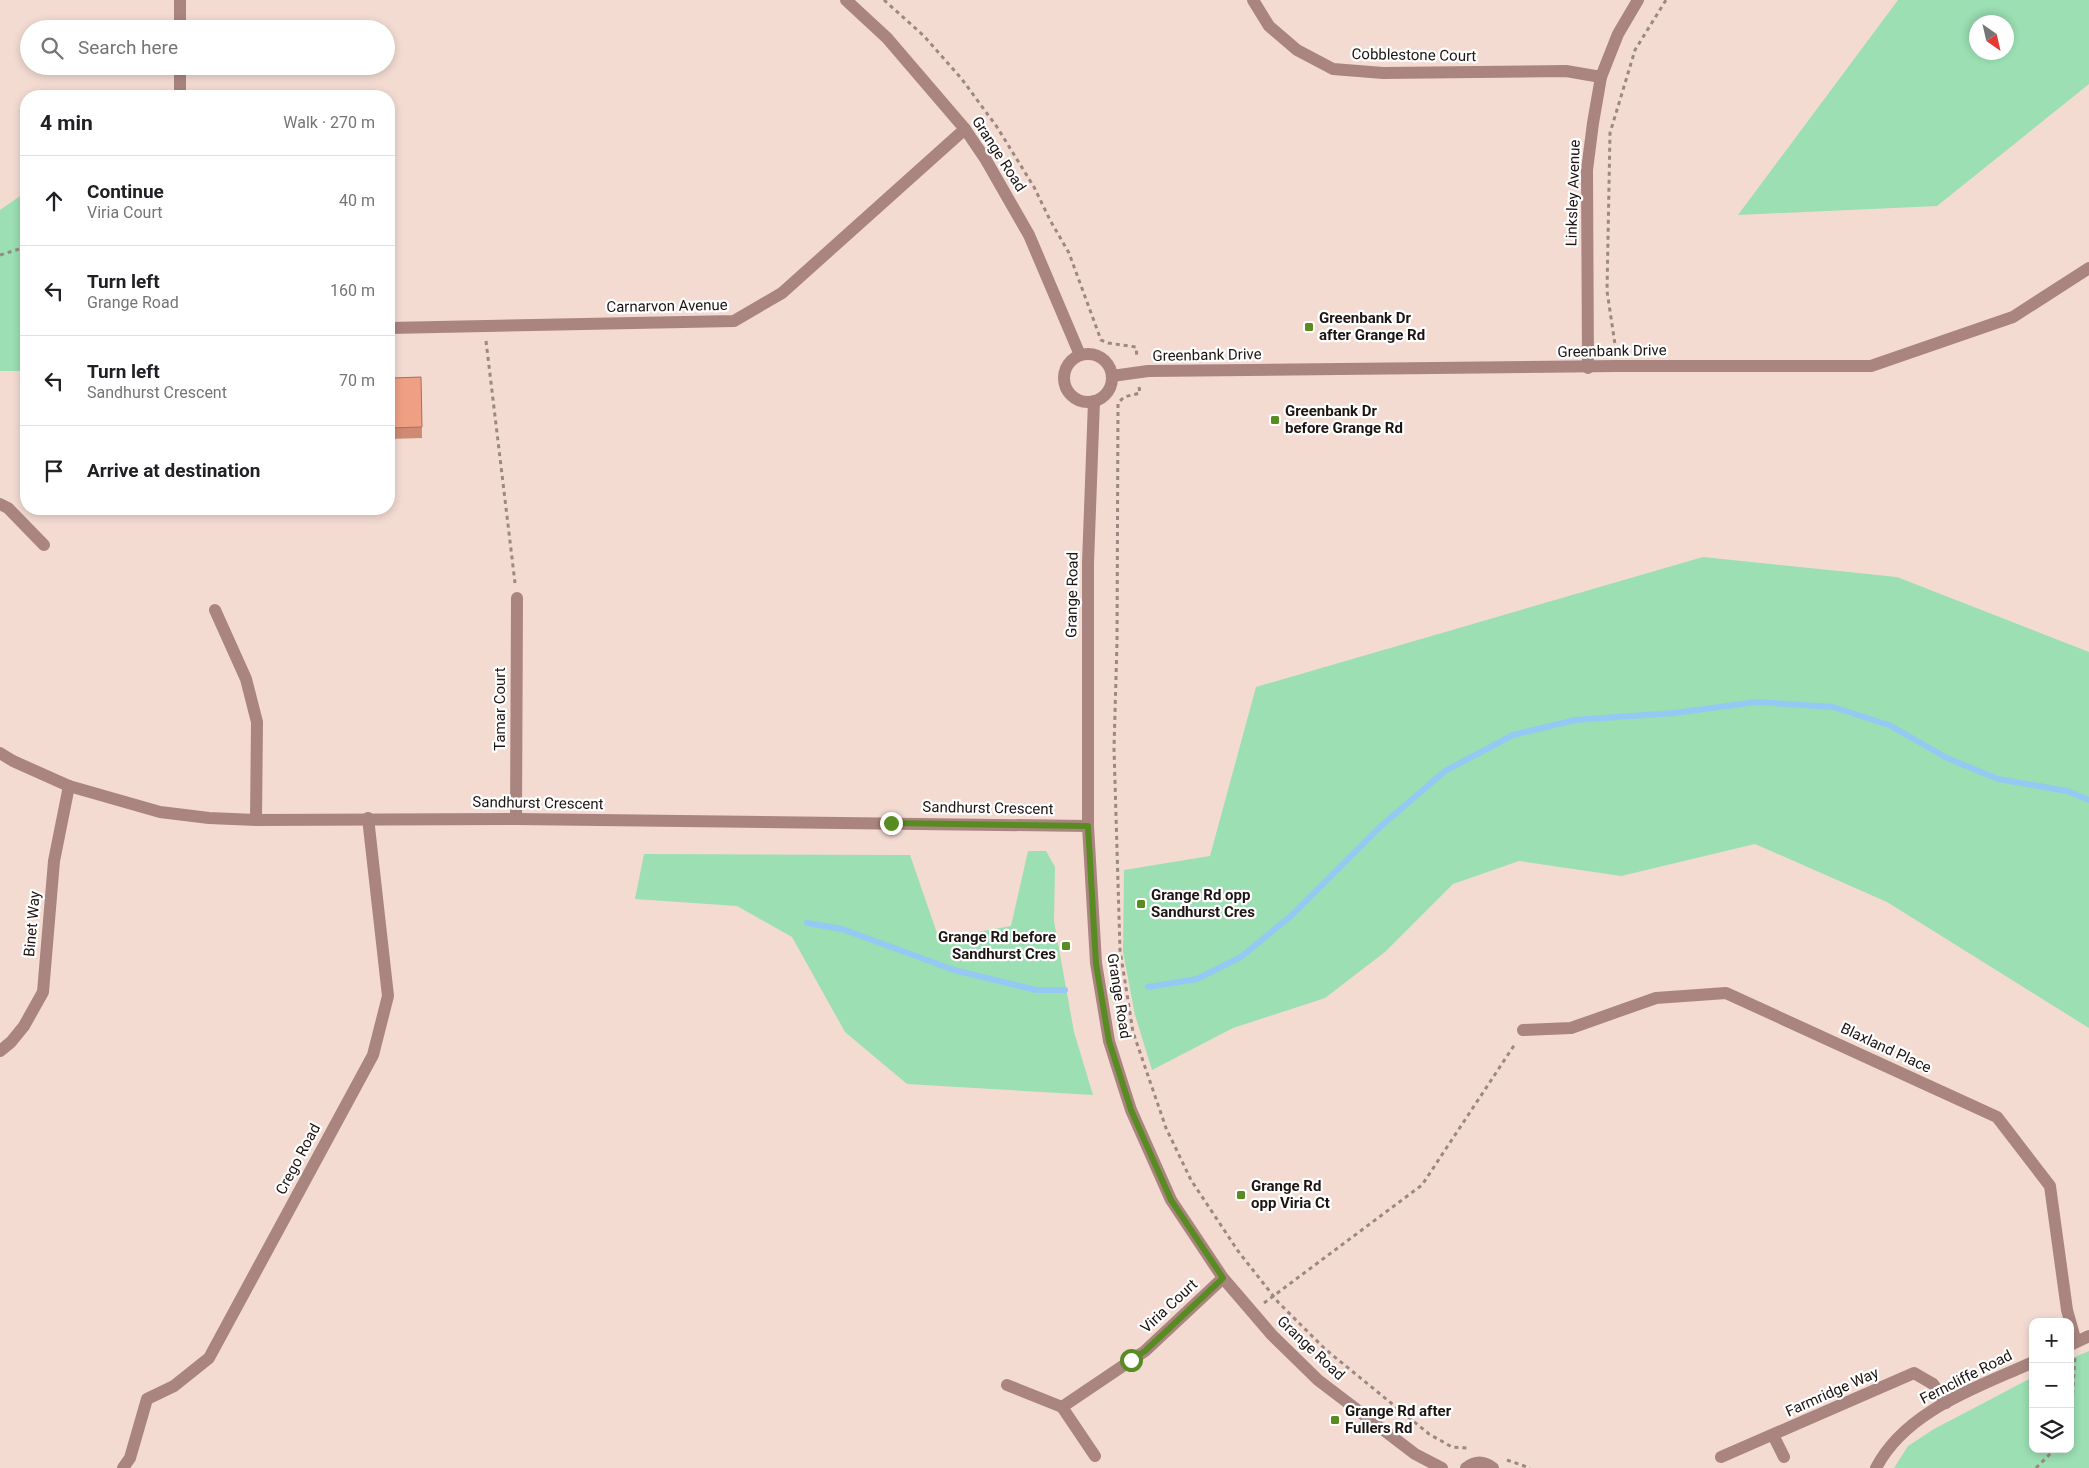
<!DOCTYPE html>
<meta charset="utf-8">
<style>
body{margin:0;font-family:Roboto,sans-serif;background:#f6f6f6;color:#202124}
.controls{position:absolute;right:15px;bottom:15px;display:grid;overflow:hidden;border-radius:10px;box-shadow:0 2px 8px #0003}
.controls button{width:45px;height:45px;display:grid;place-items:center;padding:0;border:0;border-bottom:1px solid #e0e0e0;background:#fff;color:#202124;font:25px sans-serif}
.compass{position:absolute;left:1969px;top:15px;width:45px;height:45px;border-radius:50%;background:#fff;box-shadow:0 2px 8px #0003;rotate:146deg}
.stop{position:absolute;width:15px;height:15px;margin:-11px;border:4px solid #598b23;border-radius:50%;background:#fff}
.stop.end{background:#598b23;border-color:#fff;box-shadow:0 1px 5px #0008}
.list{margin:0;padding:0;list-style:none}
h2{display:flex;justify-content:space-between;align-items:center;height:65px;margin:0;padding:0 20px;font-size:21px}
h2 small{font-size:16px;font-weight:400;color:#757577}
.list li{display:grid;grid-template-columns:32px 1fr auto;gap:15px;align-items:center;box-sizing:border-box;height:90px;padding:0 20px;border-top:1px solid #e0e0e0}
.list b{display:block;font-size:19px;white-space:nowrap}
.list p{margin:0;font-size:16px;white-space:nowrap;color:#757577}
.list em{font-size:16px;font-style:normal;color:#757577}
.icon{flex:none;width:28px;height:28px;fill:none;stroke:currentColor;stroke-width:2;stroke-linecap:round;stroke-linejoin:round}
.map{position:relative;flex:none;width:2089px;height:1468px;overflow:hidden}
.search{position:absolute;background:#fff;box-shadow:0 2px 8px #0003;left:20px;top:20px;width:375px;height:55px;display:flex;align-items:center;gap:12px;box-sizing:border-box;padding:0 18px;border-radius:28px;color:#757577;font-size:19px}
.panel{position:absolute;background:#fff;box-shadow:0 2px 8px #0003;left:20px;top:90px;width:375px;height:425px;border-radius:20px}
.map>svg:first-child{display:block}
.green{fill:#9bdfb3;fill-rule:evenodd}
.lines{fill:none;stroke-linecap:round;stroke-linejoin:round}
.stream{stroke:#96c8f4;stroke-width:6}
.path{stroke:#9a8982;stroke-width:3;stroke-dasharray:4 4;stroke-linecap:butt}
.minor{stroke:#aa8580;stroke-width:12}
.wall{fill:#ce8a72}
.building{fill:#efa084;stroke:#a7705c}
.route{stroke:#598b23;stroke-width:6}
.poi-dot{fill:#598b23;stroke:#fff;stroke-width:2}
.labels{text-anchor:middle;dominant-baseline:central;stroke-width:4.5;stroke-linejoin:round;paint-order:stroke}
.street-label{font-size:15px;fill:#1d1512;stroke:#fff}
.poi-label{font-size:15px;font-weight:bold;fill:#1d1512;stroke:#fff;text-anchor:start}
</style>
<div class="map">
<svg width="2089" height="1468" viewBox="0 0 2089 1468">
<rect width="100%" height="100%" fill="#f3dbd2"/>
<g class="green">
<path d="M1898,0H2089V84L1937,206L1738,215ZM2006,22V52H1976V22Z"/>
<polygon points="26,192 26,371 0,371 0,210"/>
<polygon points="1703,557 1897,577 2089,652 2089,1028 1887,902 1755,844 1621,876 1519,861 1453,884 1385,952 1325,998 1233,1028 1152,1070 1135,1015 1123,952 1124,870 1210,856 1256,687"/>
<polygon points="1028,851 1046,851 1055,867 1054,921 1074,1032 1093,1095 907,1084 845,1032 792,937 737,906 635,899 644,854 910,855 939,939 1011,926"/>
<polygon points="2089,1351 2089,1468 1894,1468 1908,1446 1934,1429 2033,1377 2033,1449 2070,1449 2070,1359"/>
</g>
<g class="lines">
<g class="stream">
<polyline points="807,923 842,929 954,970 1036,990 1065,990"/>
<polyline points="1148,987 1197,979 1241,957 1291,916 1380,827 1445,771 1513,735 1575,720 1674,713 1757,702 1833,707 1889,725 1947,758 1998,779 2067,791 2089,800"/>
</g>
<g class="path">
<polyline points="884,0 924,36 961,78 997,127 1034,187 1050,220 1069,253 1101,340 1108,343 1136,347 1137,358"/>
<polyline points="0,255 26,247"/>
<polyline points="486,341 515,583"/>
<polyline points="1616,351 1607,291 1610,133 1635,50 1666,0"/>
<polyline points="1139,387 1140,393 1124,397 1118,403 1117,642 1114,748 1120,950 1133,1032 1166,1128 1191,1180 1238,1251 1278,1302 1325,1349 1429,1434 1452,1447 1468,1448"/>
<polyline points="1264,1303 1422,1185 1515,1044"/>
<polyline points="2070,1434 2075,1358"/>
<polyline points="1507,1460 1530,1468"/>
<polyline points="2036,1468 2055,1449"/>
</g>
<g class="minor">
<polyline points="180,0 180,29"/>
<polyline points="846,0 887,38 965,129 986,160 1029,235 1080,355"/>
<polyline points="1253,0 1269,26 1297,50 1333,69 1383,73 1566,71 1601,77"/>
<polyline points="180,66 180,96"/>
<polyline points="389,328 734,321 782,293 965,129"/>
<circle cx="1088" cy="378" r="24"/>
<polyline points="1588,368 1587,170 1593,123 1601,77 1618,34 1638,0"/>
<polyline points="1112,376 1148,371 1618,366 1871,366 2013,317 2089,268"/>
<polyline points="1094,401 1088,563 1088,826 1096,963 1109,1041 1121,1079 1131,1110 1171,1200 1223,1278 1272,1335 1318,1380 1415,1454 1442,1468"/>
<polyline points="0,504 8,508 44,545"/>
<polyline points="215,610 246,679 257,722 256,820"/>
<polyline points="0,753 13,761 69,786 160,812 209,818 256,820 516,819 1088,826"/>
<polyline points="516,819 517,598"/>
<polyline points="1523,1030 1571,1028 1656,998 1726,993 1997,1117 2050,1186 2067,1310 2076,1342"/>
<polyline points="0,1051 11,1042 24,1026 43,992 54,861 69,786"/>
<polyline points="2070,1345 2089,1336"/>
<polyline points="1007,1385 1062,1407"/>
<polyline points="1773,1435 1784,1457"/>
<polyline points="1095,1456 1062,1407 1145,1351 1223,1278"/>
<polyline points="1721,1457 1914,1373 1933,1384 1946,1403"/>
<polyline points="123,1468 130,1458 147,1399 174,1386 209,1358 373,1055 388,996 368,818"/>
<path d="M1466,1468C1475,1461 1484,1461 1493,1468"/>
<path d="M1876,1468C1906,1410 1977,1388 2033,1362"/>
</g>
</g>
<polygon class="wall" points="389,362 393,378 421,377 422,438 389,439"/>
<polygon class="building" points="389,362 393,362 393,378 421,377 422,427 389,428"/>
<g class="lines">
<polyline class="route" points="891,823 1088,826 1096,964 1109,1041 1131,1110 1171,1200 1223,1278 1145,1351 1131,1360"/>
</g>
<g class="poi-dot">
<rect x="1304" y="322" width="10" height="10" rx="2.5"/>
<rect x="1270" y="415" width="10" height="10" rx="2.5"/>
<rect x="1136" y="899" width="10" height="10" rx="2.5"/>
<rect x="1061" y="941" width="10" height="10" rx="2.5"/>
<rect x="1236" y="1190" width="10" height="10" rx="2.5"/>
<rect x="1330" y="1415" width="10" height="10" rx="2.5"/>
</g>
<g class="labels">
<g class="street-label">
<text transform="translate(1414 55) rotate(1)">Cobblestone Court</text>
<text transform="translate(999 154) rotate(57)">Grange Road</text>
<text transform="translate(1573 193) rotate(-88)">Linksley Avenue</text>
<text transform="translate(667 306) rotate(-1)">Carnarvon Avenue</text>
<text transform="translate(1612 351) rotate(-1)">Greenbank Drive</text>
<text transform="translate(1207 355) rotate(-1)">Greenbank Drive</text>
<text transform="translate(1072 595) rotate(-89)">Grange Road</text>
<text transform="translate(500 709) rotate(-90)">Tamar Court</text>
<text transform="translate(538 803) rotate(1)">Sandhurst Crescent</text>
<text transform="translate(988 808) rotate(1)">Sandhurst Crescent</text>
<text transform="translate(32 924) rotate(-85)">Binet Way</text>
<text transform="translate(1119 996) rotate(81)">Grange Road</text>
<text transform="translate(1886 1048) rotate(25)">Blaxland Place</text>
<text transform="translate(298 1159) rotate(-62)">Crego Road</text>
<text transform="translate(1169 1306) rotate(-43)">Viria Court</text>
<text transform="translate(1311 1348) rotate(43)">Grange Road</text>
<text transform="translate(1966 1377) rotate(-27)">Ferncliffe Road</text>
<text transform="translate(1832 1392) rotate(-24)">Farmridge Way</text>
</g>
<g class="poi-label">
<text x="1319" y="318">Greenbank Dr<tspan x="1319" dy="17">after Grange Rd</tspan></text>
<text x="1285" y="411">Greenbank Dr<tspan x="1285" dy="17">before Grange Rd</tspan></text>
<text x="1151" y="895">Grange Rd opp<tspan x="1151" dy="17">Sandhurst Cres</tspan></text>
<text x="1056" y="937" text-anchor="end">Grange Rd before<tspan x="1056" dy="17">Sandhurst Cres</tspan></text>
<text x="1251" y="1186">Grange Rd<tspan x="1251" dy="17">opp Viria Ct</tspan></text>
<text x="1345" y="1411">Grange Rd after<tspan x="1345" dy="17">Fullers Rd</tspan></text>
</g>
</g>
</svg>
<div class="controls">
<button>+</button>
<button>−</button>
<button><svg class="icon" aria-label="layers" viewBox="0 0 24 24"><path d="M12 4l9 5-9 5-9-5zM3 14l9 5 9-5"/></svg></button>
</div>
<svg class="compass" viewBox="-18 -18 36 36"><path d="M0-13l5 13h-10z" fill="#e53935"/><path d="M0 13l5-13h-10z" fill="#757577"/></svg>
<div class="stop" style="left:1131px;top:1360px"></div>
<div class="stop end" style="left:891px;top:823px"></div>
<div class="search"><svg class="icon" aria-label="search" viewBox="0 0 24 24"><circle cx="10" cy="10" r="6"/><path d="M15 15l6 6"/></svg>Search here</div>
<section class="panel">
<h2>4 min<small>Walk · 270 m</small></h2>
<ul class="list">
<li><svg class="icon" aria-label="ahead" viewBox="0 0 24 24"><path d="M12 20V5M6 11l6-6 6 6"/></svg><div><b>Continue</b><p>Viria Court</p></div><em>40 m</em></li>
<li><svg class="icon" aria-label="left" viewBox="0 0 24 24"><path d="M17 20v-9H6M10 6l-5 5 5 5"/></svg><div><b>Turn left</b><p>Grange Road</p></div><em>160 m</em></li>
<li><svg class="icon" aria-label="left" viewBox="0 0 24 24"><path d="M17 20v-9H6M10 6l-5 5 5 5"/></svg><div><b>Turn left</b><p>Sandhurst Crescent</p></div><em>70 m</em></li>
<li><svg class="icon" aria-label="arrive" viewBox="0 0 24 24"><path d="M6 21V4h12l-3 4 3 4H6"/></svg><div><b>Arrive at destination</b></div></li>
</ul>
</section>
</div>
